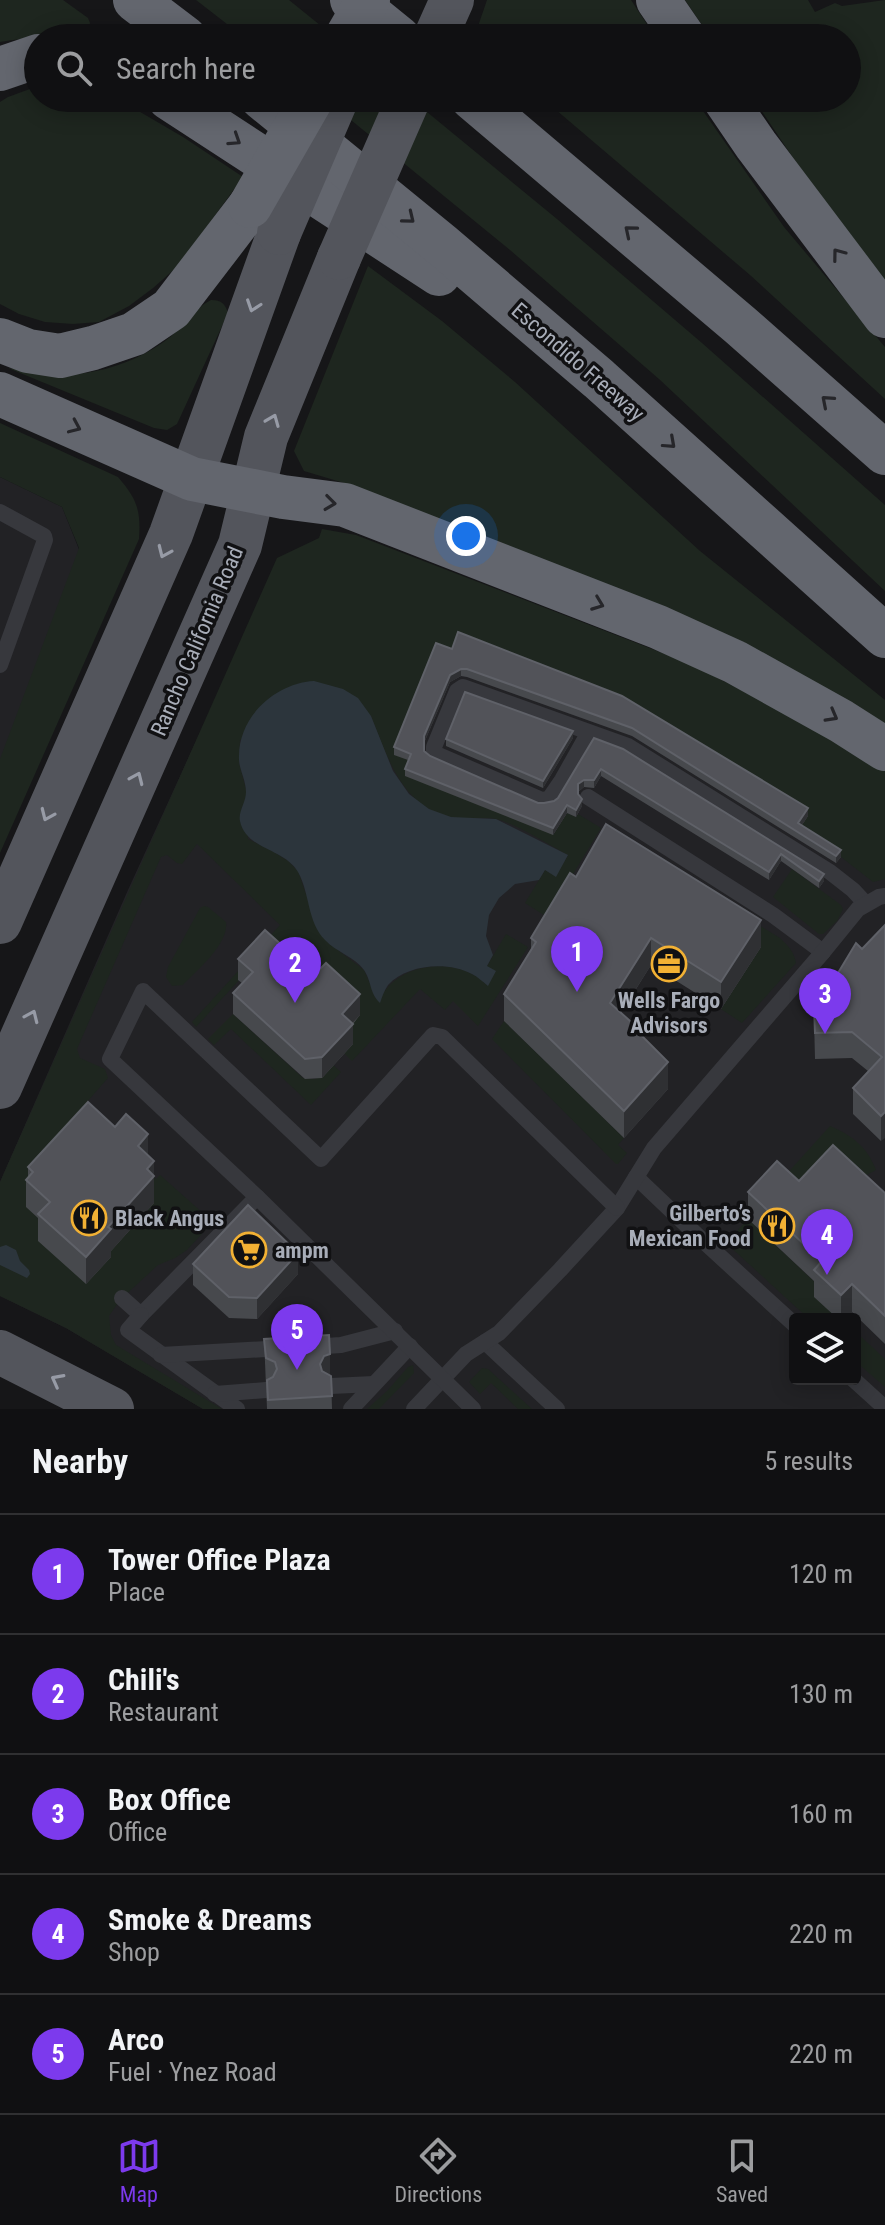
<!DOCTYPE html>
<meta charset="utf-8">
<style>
body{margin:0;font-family:"Roboto Condensed",sans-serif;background:#19191b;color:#f1f3f6}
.controls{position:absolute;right:24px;bottom:24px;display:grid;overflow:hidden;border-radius:8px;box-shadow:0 4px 20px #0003}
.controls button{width:72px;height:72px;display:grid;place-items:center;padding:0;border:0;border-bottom:2px solid #303032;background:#101012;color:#f1f3f6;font:40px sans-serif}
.you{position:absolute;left:466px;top:536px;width:28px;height:28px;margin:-20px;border:6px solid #fff;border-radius:50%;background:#1a73e8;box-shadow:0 0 0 12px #1a73e833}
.badge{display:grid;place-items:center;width:52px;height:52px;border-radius:50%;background:#7c3aed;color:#fff;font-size:26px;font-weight:700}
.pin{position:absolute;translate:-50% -66px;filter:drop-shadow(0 2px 4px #0008)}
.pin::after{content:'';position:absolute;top:42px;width:28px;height:24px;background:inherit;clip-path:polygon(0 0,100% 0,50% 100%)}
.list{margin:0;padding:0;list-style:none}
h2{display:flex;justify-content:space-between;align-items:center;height:104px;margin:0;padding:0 32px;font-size:34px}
h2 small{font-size:26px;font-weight:400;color:#9c9d9f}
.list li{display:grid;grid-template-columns:52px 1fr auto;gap:24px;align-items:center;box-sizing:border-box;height:120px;padding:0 32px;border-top:2px solid #303032}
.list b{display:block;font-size:30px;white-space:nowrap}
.list p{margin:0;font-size:26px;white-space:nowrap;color:#9c9d9f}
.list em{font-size:26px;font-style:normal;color:#9c9d9f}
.icon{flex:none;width:44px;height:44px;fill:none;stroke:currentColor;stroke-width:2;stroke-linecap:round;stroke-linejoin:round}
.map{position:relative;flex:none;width:885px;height:1409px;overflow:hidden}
.search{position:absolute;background:#101012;box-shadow:0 4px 20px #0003;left:24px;right:24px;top:24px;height:88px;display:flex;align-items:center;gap:20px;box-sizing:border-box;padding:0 28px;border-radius:44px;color:#9c9d9f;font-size:30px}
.sheet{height:704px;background:#101012}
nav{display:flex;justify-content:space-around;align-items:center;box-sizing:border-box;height:112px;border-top:2px solid #303032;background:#101012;font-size:22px;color:#9c9d9f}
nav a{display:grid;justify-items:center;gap:4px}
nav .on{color:#7c3aed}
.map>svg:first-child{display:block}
.built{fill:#222225;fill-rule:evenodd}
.green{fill:#1e261f}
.water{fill:#2c353c}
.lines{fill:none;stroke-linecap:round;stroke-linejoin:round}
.lane{stroke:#37383d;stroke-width:16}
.primary{stroke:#53555c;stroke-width:44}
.highway{stroke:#63666e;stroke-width:44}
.primary-bridge{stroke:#53555c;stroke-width:44}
.highway-bridge{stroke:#63666e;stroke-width:44}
.wall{fill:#47494d}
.shaded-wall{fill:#2f3033}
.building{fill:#525359;stroke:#5f6168;stroke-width:2}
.oneway{stroke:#26262a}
.oneway2{stroke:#979ba6}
.labels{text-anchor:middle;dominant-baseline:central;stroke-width:7;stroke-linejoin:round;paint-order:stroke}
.street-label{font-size:22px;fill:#a8adb8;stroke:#111113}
.poi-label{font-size:22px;font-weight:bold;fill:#a8adb8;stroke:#111113;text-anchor:start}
</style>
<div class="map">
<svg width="885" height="1409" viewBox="0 0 885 1409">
<rect width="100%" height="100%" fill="#161618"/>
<g class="built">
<polygon points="0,477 62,507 84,562 0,830"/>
<path d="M303,589L885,830V1409H203L66,1328L0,1296V1182L128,890L251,621L273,604ZM795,1319H855V1379H795Z"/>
</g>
<g class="green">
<path d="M0,0H63L88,18L90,23L87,31C59,39 29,36 0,42Z"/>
<polygon points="196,0 289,0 336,38 245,38"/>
<polygon points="487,0 631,0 656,38 474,38"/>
<polygon points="685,0 808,0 815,12 835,3 842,6 885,0 885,280 810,183 753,98 847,98 847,38 711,38"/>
<polygon points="38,86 38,98 118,99 183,137 243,177 178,266 153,288 129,306 99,322 73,324 45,322 19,314 0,304 0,102 8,97"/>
<polygon points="324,98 410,98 557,219 702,343 885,505 885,591 659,379 510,250"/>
<polygon points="542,98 694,98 784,227 885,347 885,399 750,275"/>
<polygon points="368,266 442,321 515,382 700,551 885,700 885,726 344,483 304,471 294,451"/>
<path d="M211,300C222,300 225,304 228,313L177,424L167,430L154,428L8,368C26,370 45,373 64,374C99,375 137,361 165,341C182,329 193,309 211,300Z"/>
<path d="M0,423L118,477C137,499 141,510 139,539L0,853V759L79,548L62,507L0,477Z"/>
<path d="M322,529L356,535L691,664L885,765V879L873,882L841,857L798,831L807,815L458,639L411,761L554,834L567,813L576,817L578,814L601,828L547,917L525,903L545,870L556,876L568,855C550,845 515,823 496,819C482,816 467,821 452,818C402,807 388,758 371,716L240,740L239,763L246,789L248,839L274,852L288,861L298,871L318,929L339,951L364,970L371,986L384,992C402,966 444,959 472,974C478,977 483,982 488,985L487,966L506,934L528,947L478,1026L453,1001L445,1010L420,989L352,1061L344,1053L342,1034L360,1015L266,951L196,1027L192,1022L280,925L197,844L182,864L177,863L167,855L161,857L77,1049L80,1058L105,1069L108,1078L86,1103L100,1116V1246L143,1167L156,1179L160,1175L213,1222L187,1250L175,1258L158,1265L120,1300L109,1316L111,1335L116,1345L222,1409H203L66,1328L0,1296V1182L277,558L319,538Z"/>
<path d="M615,837L780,938C788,946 794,951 796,963L742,1023L721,1009L761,947Z"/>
<polygon points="792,869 841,905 843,909 837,921 823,934 819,934 773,897"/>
<path d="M204,906L208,907L226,922C229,944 197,970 183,985L172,986L166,977L168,967L200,908Z"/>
<polygon points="233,1014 303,1078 315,1079 322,1075 324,1076 333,1065 341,1072 311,1105 231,1029 214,1045 208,1039"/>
<polygon points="504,1021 624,1138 618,1145 627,1153 618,1164 616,1164 492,1039"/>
<path d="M830,1126C853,1136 867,1147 876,1170L863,1177L799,1192L783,1178Z"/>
<polygon points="748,1219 822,1289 815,1297 838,1319 809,1319 726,1243"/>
<polygon points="855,1331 885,1359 885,1387 855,1361"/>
<polygon points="413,1365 414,1373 379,1409 367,1409 388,1390 408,1367"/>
<polygon points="482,1368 488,1369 532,1409 518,1409 491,1383 480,1394 469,1382"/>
</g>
<g class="water">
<path d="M314,681L343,689L358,698L371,716L393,771L409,794L429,809L451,817L496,819L568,855L556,877L545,870L539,880L515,884L499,898L489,915L486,936L493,955L487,966L496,971L488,986C483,982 478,977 472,974C448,961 407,964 388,985C384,991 382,997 380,1003C369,992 372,982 364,970C355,957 336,952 325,940C307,922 310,893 298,872C284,848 246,850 240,821C238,812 246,802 246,792C246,779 238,768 239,756C239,716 276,683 314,681Z"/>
<polygon points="6,1245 16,1250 20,1261 29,1270 30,1274 27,1278 0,1265 0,1247"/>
</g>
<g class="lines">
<g class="lane">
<polyline points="0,512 44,536 45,540 0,665"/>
<polyline points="589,732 562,780 549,799 542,800 434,753 434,747 457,691 463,687 628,746 830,872 853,890 866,904"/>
<polyline points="588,797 773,915 823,952"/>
<polyline points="636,1177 700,1238 795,1325"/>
<polyline points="122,1298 141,1315 257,1197"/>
<polyline points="141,1315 128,1330 237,1409"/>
<polyline points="485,1342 557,1409"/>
<polyline points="311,1347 341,1345 395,1331"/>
<polyline points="161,1355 283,1348"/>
<polyline points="853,1379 885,1408"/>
<polyline points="331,1386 374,1384"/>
<polyline points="215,1394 266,1390"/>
<polyline points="351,1409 410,1346"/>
<polyline points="414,1409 466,1354 499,1333 560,1270 617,1208 654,1148 823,952 858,909 879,897 885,896"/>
<polyline points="473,1409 257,1197 110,1059 143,991 321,1159 433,1035 442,1037 617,1208"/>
</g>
<g class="primary">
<polyline points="435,38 452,0"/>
<polyline points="0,922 171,534 279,233"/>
<polyline points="0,1087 240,545 266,437 339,258"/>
<polyline points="0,1352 112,1409"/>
</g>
<g class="highway">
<polyline points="135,0 185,38"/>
<polyline points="352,0 399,38"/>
<polyline points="658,0 684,38"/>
<polyline points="0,69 38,56"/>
<polyline points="169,98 439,274"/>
<polyline points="262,98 442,245 599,379 885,636"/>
<polyline points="472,98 740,325 885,453"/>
<polyline points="724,98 756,145 885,316"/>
<polyline points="0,340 28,351 60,356 93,348 134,334 171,309 250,206"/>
<polyline points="0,394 192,479 283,497 345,505 658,627 735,662 841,721 885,749"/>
</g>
<g class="primary-bridge">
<polyline points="279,233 337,98"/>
<polyline points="339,258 409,98"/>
</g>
<g class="highway-bridge">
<polyline points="346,38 368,0"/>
<polyline points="250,206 312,98"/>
</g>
</g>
<g class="wall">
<polygon points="458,632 808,816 802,825 841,857 836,863 632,736 467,677 461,676 450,682 424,743 424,751 430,756 538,803 544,803 554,801 558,798 594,738 824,881 819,888 781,861 769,880 601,776 594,788 584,787 578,792 582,806 576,817 567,813 553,835 405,776 405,769 408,760 394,755 394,747 452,649"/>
<polygon points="573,738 543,788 446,746 446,739"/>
<polygon points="576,877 761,947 721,1009 651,965 621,1013 639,1034 668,1089 624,1138 504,1021 504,994 531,950 531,938"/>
<polygon points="885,925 881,1141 853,1114 853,1088 868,1071 852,1058 815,1059 813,979 835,978"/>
<polygon points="238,959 360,1015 353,1024 353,1044 322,1078 305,1079 233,1014 233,993 242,983 238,980"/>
<polygon points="148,1156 154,1161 154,1203 111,1251 111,1257 86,1284 38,1241 38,1218 26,1207 26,1180 28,1177 28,1167"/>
<polygon points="799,1181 885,1193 885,1344 852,1312 844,1319 838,1319 814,1297 814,1281 748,1219 748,1192"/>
<polygon points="193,1264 298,1274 257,1319 229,1318 193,1285"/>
<polygon points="264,1339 331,1376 332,1409 267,1409"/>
</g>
<g class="shaded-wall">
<polygon points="461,669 461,676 450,682 424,743 424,736 450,675"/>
<polygon points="573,731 573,738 543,788 543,781"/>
<polygon points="601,769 601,776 594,788 594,780"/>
<polygon points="584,780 584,787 578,792 578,784"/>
<polygon points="582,799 582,806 576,817 576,810"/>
<polygon points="567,805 567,813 553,835 553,828"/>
<polygon points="808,808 808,816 798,831 798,823"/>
<polygon points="841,850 841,857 836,863 836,856"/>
<polygon points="781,854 781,861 769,880 769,872"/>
<polygon points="824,874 824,881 819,888 819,881"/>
<polygon points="761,920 761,947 721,1009 721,982"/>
<polygon points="651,938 651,965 610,1030 610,1003"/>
<polygon points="360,994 360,1015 342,1034 342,1014"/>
<polygon points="353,1024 353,1044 322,1078 322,1057"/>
<polygon points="668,1062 668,1089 624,1138 624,1111"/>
<polygon points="885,1112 885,1138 881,1141 881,1116"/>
<polygon points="148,1134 148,1161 138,1146"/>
<polygon points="154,1161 154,1203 111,1251 111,1257 86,1284 86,1257 108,1227 147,1169"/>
<polygon points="298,1253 298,1274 257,1319 257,1298"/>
<polygon points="852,1284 852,1312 844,1319 841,1319 841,1295"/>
<polygon points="330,1354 330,1375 324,1377 320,1364 324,1356"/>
</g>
<g class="building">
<polygon points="458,632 622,696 808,808 798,823 841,850 836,856 632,728 467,669 461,669 450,675 424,736 424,751 430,756 538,803 544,803 554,801 558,798 594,738 623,749 824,874 819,881 781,854 769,872 601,769 594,780 584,780 578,784 578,794 582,799 576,810 567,805 553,828 405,769 411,754 394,747 436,643 452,649"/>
<polygon points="465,692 573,731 543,781 446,739"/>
<polygon points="606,824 761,920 721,982 651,938 610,1003 639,1029 637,1031 668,1062 624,1111 504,994 536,942 531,938 570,873 576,877"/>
<polygon points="885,925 885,1112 881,1116 853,1088 882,1057 852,1032 815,1033 813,979 835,978 856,943 862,949"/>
<polygon points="265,930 295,957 300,951 320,969 326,963 360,994 342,1014 353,1024 322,1057 305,1059 233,993 253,972 238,959"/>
<polygon points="88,1102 115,1127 126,1114 148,1134 138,1146 154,1161 147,1169 154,1176 108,1227 111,1229 86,1257 38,1214 50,1202 26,1180 33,1172 28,1167"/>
<polygon points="833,1145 885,1193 885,1316 852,1284 841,1295 814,1270 822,1261 748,1192 777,1161 799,1181"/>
<polygon points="248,1205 298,1253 257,1298 229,1297 193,1264"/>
<polygon points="329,1335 330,1354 324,1356 320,1364 322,1371 331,1376 332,1396 268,1400 267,1380 273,1377 277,1369 275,1362 266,1358 264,1339"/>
</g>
<defs><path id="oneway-chevron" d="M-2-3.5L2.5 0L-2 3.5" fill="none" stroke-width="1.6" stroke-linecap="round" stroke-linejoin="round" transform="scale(2)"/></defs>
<g class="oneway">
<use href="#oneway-chevron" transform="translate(235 140) rotate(33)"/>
<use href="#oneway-chevron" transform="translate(409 218) rotate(39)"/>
<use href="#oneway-chevron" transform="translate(630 231) rotate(-140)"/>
<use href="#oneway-chevron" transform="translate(838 254) rotate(-127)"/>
<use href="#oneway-chevron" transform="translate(827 401) rotate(-139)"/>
<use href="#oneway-chevron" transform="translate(75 427) rotate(24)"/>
<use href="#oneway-chevron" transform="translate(670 443) rotate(42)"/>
<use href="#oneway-chevron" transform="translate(330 503) rotate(7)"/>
<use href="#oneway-chevron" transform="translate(598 604) rotate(21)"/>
<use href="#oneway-chevron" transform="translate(832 716) rotate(29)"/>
</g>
<g class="oneway2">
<use href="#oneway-chevron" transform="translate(253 306) rotate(109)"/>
<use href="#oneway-chevron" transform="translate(273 420) rotate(-68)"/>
<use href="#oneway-chevron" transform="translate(164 552) rotate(114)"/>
<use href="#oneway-chevron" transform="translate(137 778) rotate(-66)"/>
<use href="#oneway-chevron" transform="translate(47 815) rotate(114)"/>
<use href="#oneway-chevron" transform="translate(32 1016) rotate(-66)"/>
<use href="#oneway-chevron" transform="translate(57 1380) rotate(-152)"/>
</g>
<defs>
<g id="office-ring" transform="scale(1.8)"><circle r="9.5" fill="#111113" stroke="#f2b134" stroke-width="1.5"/><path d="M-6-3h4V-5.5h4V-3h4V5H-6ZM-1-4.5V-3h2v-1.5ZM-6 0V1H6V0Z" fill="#f2b134"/></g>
<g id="restaurant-ring" transform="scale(1.8)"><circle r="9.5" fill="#111113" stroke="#f2b134" stroke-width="1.5"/><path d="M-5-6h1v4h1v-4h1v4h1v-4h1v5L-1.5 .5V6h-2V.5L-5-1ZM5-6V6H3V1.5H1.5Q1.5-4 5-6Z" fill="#f2b134"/></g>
<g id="supermarket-ring" transform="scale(1.8)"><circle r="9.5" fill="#111113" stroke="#f2b134" stroke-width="1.5"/><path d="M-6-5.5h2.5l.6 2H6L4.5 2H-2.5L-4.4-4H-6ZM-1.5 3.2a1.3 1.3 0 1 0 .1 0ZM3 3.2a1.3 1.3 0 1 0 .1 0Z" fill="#f2b134"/></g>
</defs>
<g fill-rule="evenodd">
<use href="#office-ring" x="669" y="964"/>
<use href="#restaurant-ring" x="89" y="1218"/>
<use href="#restaurant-ring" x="777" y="1226"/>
<use href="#supermarket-ring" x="249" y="1250"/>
</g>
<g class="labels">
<g class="street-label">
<text transform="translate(578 362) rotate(41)">Escondido Freeway</text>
<text transform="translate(197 641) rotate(-67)">Rancho California Road</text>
</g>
<g class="poi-label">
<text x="669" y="1000" text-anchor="middle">Wells Fargo<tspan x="669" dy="25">Advisors</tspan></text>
<text x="751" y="1213" text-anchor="end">Gilberto’s<tspan x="751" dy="25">Mexican Food</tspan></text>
<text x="115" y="1218">Black Angus</text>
<text x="275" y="1250">ampm</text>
</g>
</g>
</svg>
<div class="controls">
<button><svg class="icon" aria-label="layers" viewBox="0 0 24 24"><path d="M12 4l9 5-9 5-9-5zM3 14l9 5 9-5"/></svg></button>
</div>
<div class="you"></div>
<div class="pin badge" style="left:577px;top:992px">1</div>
<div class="pin badge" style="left:295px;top:1003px">2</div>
<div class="pin badge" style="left:825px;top:1034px">3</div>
<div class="pin badge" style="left:827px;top:1275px">4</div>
<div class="pin badge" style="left:297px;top:1370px">5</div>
<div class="search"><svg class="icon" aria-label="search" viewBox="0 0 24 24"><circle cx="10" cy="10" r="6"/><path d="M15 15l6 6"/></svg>Search here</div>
</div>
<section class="sheet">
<h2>Nearby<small>5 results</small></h2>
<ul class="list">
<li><span class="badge">1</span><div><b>Tower Office Plaza</b><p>Place</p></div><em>120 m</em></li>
<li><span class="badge">2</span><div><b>Chili's</b><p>Restaurant</p></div><em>130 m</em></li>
<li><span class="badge">3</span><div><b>Box Office</b><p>Office</p></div><em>160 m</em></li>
<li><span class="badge">4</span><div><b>Smoke &amp; Dreams</b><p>Shop</p></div><em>220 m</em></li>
<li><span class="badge">5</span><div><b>Arco</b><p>Fuel · Ynez Road</p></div><em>220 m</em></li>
</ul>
</section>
<nav>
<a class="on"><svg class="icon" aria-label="map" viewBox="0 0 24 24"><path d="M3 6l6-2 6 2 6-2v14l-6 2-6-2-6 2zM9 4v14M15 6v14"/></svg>Map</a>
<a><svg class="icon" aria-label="directions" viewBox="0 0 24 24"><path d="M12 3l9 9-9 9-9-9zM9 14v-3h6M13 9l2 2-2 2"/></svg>Directions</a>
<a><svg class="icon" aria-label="saved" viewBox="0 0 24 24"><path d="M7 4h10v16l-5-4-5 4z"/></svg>Saved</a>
</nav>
